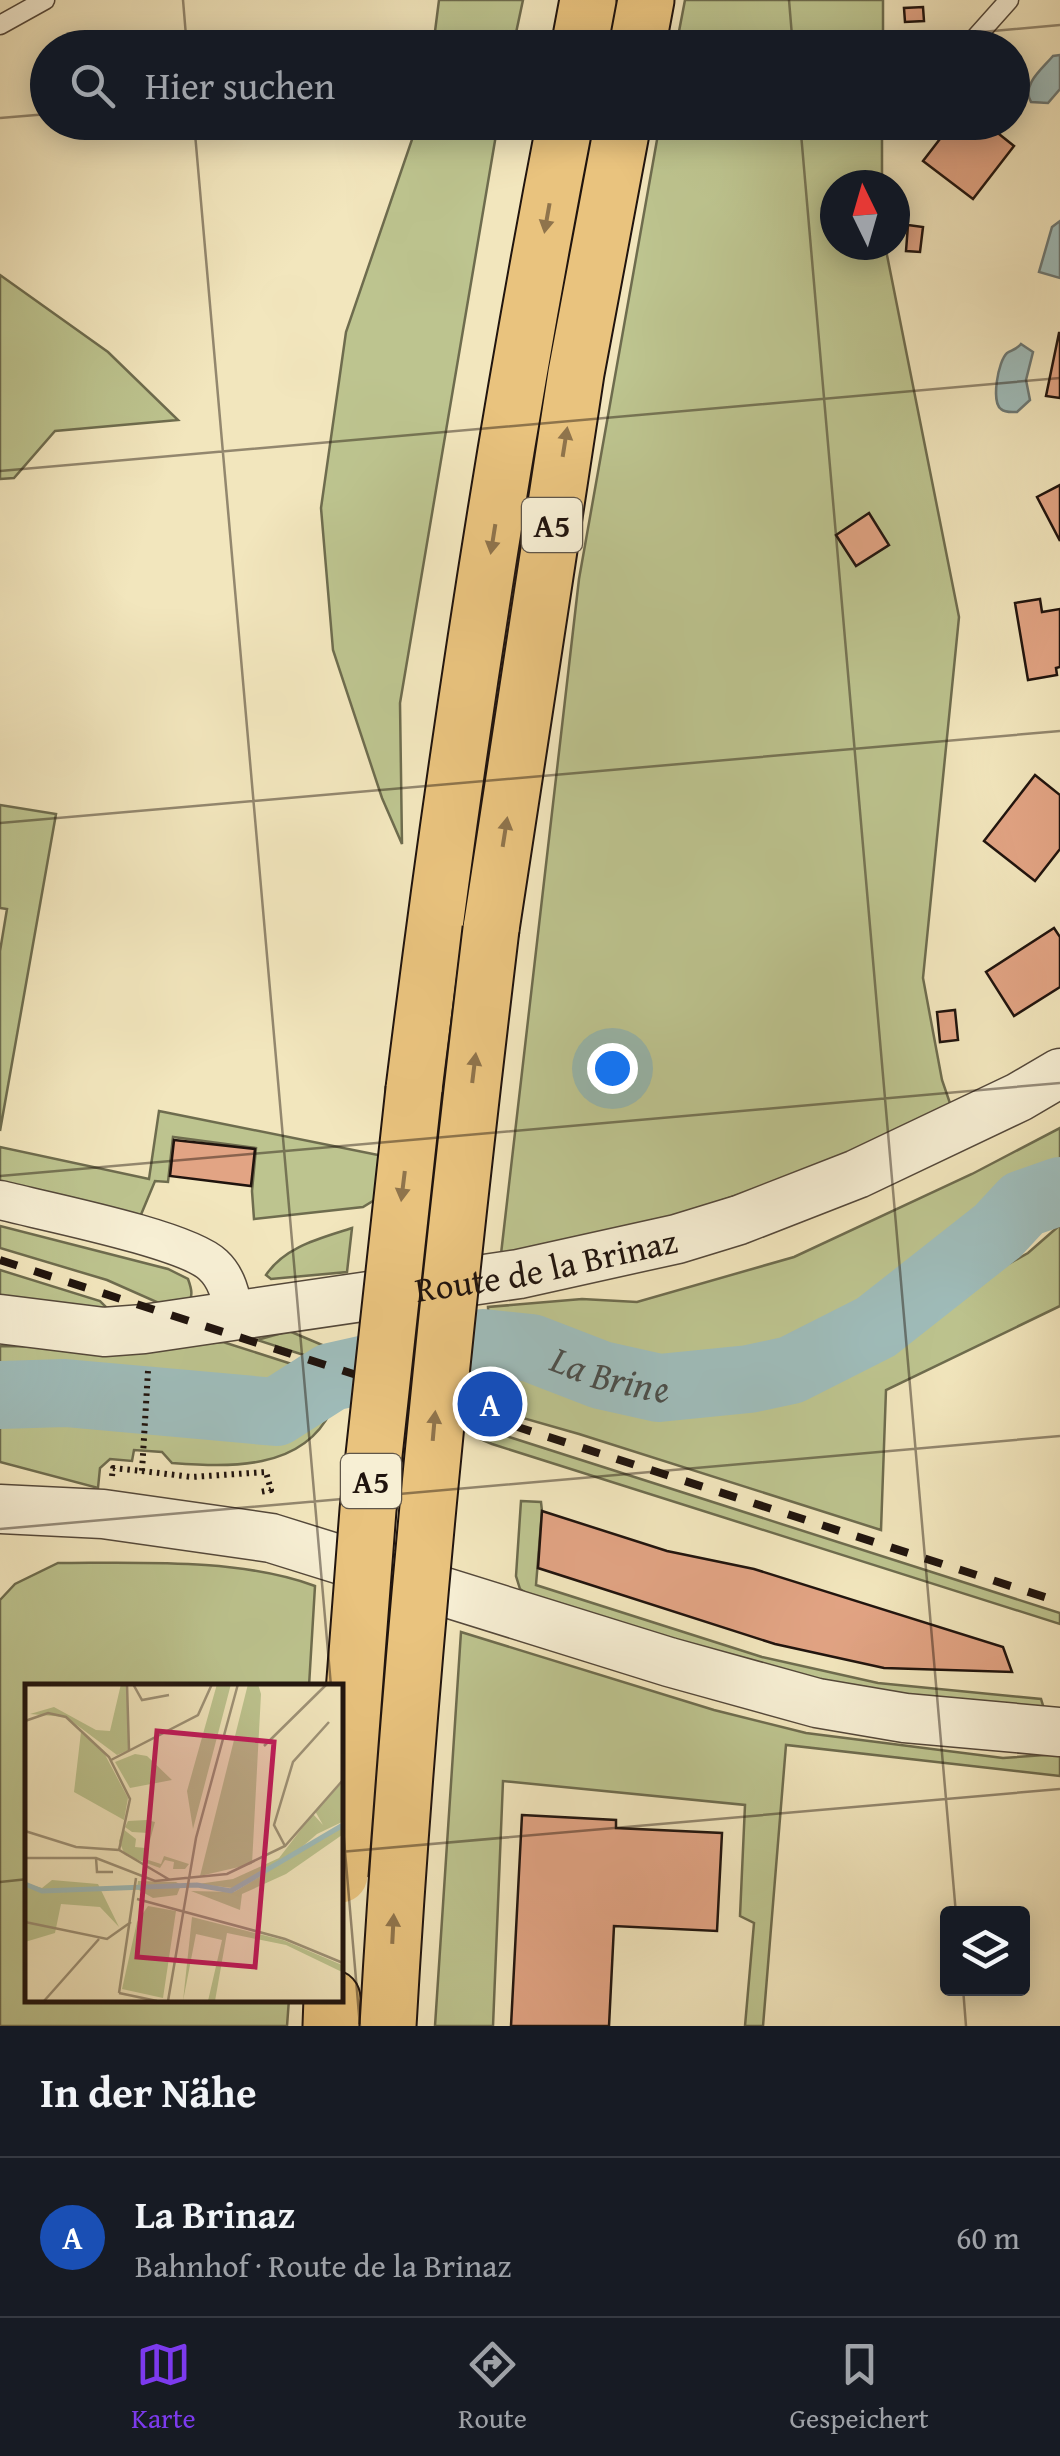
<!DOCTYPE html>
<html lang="de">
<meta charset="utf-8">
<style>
body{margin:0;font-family:"Gentium Book Plus",serif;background:#20242c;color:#f1f3f6}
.controls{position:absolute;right:30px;bottom:30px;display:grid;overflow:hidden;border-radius:10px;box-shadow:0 5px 25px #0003}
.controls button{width:90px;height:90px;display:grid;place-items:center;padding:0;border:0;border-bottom:2px solid #363941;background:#171b24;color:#f1f3f6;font:50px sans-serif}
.compass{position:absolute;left:820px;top:170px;width:90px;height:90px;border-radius:50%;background:#171b24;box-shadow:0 5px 25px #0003;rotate:355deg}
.you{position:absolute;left:612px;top:1068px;width:35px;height:35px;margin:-25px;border:8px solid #fff;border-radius:50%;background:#1a73e8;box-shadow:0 0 0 15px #1a73e833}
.badge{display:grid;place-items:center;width:65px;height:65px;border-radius:50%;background:#7c3aed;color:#fff;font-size:32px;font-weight:700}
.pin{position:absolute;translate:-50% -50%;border:5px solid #fff;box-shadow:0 2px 10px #0006}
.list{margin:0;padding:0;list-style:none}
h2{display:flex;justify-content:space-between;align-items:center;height:130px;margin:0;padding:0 40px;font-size:42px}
h2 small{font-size:32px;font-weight:400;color:#9ea1a6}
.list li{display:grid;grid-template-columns:65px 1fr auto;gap:30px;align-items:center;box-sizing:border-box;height:160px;padding:0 40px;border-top:2px solid #363941}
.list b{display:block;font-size:38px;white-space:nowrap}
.list p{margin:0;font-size:32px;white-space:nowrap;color:#9ea1a6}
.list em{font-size:32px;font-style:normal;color:#9ea1a6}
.icon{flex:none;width:55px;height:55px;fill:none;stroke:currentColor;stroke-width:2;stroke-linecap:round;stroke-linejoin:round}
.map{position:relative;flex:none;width:1060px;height:2026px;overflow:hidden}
.search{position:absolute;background:#171b24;box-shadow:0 5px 25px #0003;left:30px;right:30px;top:30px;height:110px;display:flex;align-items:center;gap:25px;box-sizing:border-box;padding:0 35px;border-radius:55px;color:#9ea1a6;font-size:38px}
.sheet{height:290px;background:#171b24}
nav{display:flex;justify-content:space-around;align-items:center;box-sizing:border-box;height:140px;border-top:2px solid #363941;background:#171b24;font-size:28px;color:#9ea1a6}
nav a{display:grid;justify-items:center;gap:5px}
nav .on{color:#7c3aed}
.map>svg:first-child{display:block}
.green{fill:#bdc48f;stroke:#6e6c4e;stroke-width:2.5}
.water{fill:#9fbdbb;stroke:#6c7976;stroke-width:2.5}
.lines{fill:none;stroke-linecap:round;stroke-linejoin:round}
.river{stroke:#9fbdbb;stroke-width:68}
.building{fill:#e2a484;stroke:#20140e;stroke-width:2.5}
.service-casing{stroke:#54483a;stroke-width:21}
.minor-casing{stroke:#54483a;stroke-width:41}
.tertiary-casing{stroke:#54483a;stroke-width:51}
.motorway-casing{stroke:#20140e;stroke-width:59}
.path{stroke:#20140e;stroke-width:6;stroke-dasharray:2.5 5;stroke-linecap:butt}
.service{stroke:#f7efd4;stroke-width:18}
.minor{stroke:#f7efd4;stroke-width:38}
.tertiary{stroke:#f7efd4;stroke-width:48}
.motorway{stroke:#e9c37e;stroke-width:55}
.rail{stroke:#20140e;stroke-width:8;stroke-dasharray:18 18;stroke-linecap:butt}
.motorway-bridge-casing{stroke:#20140e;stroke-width:59;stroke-linecap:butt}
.motorway-bridge{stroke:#e9c37e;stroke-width:55}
.oneway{fill:#8f744c}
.ticks{fill:none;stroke:#20140e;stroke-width:2.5;stroke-opacity:0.45}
.labels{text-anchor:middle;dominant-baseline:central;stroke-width:8;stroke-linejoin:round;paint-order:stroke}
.shield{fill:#f7efd4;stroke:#605649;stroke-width:2.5}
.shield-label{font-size:32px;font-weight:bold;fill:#20140e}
.street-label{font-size:35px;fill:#20140e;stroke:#f7efd4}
.water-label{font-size:38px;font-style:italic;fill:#4c4f4b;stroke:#f7efd4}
.inset-river{fill:none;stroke:#9fbdbb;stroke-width:5}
.inset-road{fill:none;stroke:#9e9277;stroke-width:2.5}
.view{fill:#c2185b;fill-opacity:0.15;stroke:#c2185b;stroke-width:5}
.inset-edge{fill:none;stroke:#20140e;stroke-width:5}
</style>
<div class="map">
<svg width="1060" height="2026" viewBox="0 0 1060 2026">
<rect width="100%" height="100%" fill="#f2e6bd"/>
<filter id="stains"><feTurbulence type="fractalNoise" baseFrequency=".002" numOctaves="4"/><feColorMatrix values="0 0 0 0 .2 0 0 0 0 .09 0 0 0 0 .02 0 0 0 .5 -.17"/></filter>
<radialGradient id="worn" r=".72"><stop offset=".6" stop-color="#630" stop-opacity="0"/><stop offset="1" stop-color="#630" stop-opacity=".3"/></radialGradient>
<g class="green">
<polygon points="439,0 523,0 513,47 433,47"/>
<polygon points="685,0 883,0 883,47 676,47"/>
<polygon points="418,122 498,123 400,703 402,844 382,798 333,650 321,508 346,332"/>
<polygon points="660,123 882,123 882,185 835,185 835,245 885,245 959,617 923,978 942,1080 952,1109 785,1179 664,1220 501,1254 579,579"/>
<polygon points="0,275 108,352 178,420 55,431 14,478 0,479"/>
<polygon points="0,805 56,814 0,1131 0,951 7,909 0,908"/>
<polygon points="159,1111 388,1157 381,1196 363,1207 254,1219 252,1191 256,1148 173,1137 168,1182 155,1181 140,1217 0,1184 0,1147 149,1179"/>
<polygon points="1060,1128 1060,1179 1003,1208 933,1260 868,1301 795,1337 682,1363 489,1329 488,1307 582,1299 637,1302 794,1257 972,1174"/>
<polygon points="1060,1225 1060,1306 886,1390 881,1530 579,1434 435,1393 440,1354 492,1353 639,1400 726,1395 817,1371 1028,1253"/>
<path d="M0,1226L168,1269L188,1279C192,1290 193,1295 188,1306L170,1308L107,1280L0,1248Z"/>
<path d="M352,1228L347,1272L271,1279L266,1275C285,1246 322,1238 352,1228Z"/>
<polygon points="0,1270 100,1301 111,1312 0,1297"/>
<polygon points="289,1331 339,1352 338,1366 257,1340"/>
<path d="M223,1342L323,1374L272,1404L88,1395L276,1416L337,1381C336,1390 336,1403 331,1411C302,1471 229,1467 172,1463L162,1452L134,1450L132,1461L110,1459L100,1468L98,1488L0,1462V1346L135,1348Z"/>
<polygon points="481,1428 1060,1613 1060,1624 492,1444 480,1439"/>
<polygon points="521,1501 541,1502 542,1511 536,1585 762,1657 878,1683 1041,1699 1045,1712 873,1695 748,1668 531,1596 520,1589 516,1576"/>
<path d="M58,1563C138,1563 240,1558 315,1586L309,1686H28V1998L289,1999L287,2026H0V1600L15,1584Z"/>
<polygon points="461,1632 714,1710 806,1733 1003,1758 1060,1754 1060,1776 786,1745 763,2026 745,2026 754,1923 740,1916 745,1805 503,1781 493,2026 435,2026"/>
</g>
<g class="water">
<path d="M1060,55V89L1048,103L1031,102C1021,85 1042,69 1053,56Z"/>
<polygon points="1060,221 1060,278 1039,272 1052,227"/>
<path d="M1021,344L1033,352L1026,380L1030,400L1017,412C1012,412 1005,413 1001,409C991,402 998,361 1007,353C1012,350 1017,349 1021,344Z"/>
</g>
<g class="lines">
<path class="river" id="s1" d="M0,1395L65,1393L276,1412L331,1377L483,1343L531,1348L601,1375L659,1388L749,1379L791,1370L876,1327L998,1231L1023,1204L1060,1191"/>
</g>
<g class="building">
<polygon points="923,7 924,21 905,22 904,8"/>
<polygon points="934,35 934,48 900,48 900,37"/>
<polygon points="953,122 984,122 1014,146 973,199 923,161"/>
<polygon points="908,225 923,227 920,252 906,251"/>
<polygon points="1059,333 1060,333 1060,398 1046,396"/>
<polygon points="1060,485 1060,541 1037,497"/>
<polygon points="869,513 889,545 856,566 836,535"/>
<polygon points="1040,599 1042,612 1060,609 1060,667 1056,668 1057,675 1028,680 1015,603"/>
<polygon points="1035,775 1060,795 1060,849 1035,881 984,841"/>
<polygon points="1054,928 1060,937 1060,987 1014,1016 986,972"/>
<polygon points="955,1010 958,1040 940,1042 937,1012"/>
<polygon points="174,1140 255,1149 251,1186 170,1176"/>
<polygon points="542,1511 667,1551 754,1569 1003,1647 1012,1672 884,1668 775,1644 538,1568"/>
<polygon points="522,1815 616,1820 616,1828 722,1833 717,1931 614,1926 609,2026 511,2026"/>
</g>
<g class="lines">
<g class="service-casing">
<g id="service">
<polyline points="0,25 45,0"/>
<polyline points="968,46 1009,0"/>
</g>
</g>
<g class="minor-casing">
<path id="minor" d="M0,1200C43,1211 186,1239 213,1265C226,1277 232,1296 232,1313"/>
</g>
<g class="tertiary-casing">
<g id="tertiary">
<path id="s2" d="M0,1319L104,1332L144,1329L519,1274L677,1239L739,1220L857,1174L1019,1097L1060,1073"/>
<polyline points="0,1509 103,1514 271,1538 669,1662 817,1703 905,1718 1060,1732"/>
</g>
</g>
<g class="motorway-casing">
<g id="motorway">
<polyline points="579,48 588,0"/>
<polyline points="637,48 646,0"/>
<polyline points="491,929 576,373 623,122"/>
<path d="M414,1089C454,766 503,443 565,122"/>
<polyline points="331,2026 332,1998"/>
</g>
</g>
<g class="path">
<polyline points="142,1471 192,1477 266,1472 271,1490 260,1492"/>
<polyline points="112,1476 113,1468 142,1471 148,1371"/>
</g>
<use href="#service" class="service"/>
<use href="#minor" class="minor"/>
<use href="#tertiary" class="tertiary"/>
<use href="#motorway" class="motorway"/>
<polyline class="rail" points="0,1260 1060,1602"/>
<g class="motorway-bridge-casing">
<g id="motorway-bridge">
<polyline points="340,1875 368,1510 414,1089"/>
<path d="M388,2026C409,1659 447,1294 491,929"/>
</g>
</g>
<use href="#motorway-bridge" class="motorway-bridge"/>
</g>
<defs><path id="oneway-solid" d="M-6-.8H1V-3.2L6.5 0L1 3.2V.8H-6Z" transform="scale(2.5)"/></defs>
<g class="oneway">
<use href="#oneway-solid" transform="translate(547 218) rotate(100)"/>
<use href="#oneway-solid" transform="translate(565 442) rotate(-81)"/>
<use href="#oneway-solid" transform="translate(493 539) rotate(99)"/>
<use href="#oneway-solid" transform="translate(505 832) rotate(-81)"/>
<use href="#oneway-solid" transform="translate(474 1068) rotate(-83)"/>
<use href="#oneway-solid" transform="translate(403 1186) rotate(97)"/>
<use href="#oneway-solid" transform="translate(434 1426) rotate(-85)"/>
<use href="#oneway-solid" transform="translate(393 1929) rotate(-87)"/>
</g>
<path class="ticks" d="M183,0L187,48M789,0L793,48M803,48L1060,25M0,118L48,114M194,122L331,1686M800,122L956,1914M0,471L1060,378M0,823L1060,731M0,1176L1060,1083M0,1529L1060,1436M340,1793L360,2026M340,1852L1060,1789M0,1882L28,1879M963,1988L966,2026"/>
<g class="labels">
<g class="shield">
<rect x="522" y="498" width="60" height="54" rx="8"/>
<rect x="341" y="1454" width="60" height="54" rx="8"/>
</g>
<g class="shield-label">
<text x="552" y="525">A5</text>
<text x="371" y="1481">A5</text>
</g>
<g class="street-label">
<text stroke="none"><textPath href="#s2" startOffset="552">Route de la Brinaz</textPath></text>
</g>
<g class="water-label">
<text stroke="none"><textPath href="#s1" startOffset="630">La Brine</textPath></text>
</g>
</g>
<g transform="translate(25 1684)">
<rect width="318" height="318" fill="#f2e6bd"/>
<path d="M96,0H102L104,66L92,71L41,33L5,30L29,23L71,46L85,47ZM192,0H206L168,145L162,107ZM223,0H233L236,10L227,180L175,192ZM56,48L78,67L103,114L99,136L49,108ZM110,70L122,72L147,96L105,104L90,78ZM317,99V138L292,150L255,182L207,204L173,200L208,195L254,174L288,130L298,141L290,127ZM122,136L130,138L120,175L136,180L139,172L164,180L160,185H148L149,178L140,176L135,184L100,171L94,157L98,145L111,155L110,163L120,164L123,149L107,148L100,143L103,137ZM317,143V151L261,190L217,210L215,226L166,207L209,208ZM27,196L73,200L94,243L75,223L36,220L30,249L0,258V199L17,204ZM113,197L151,198L156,201L152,211L128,214L112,205ZM123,222L151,227L138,314L97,305L112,238ZM167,233L258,256L317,281V288L261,261L202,249L190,317H183L197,256L171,250L158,317Z" fill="#bdc48f"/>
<path class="inset-river" d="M0,200L17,207L172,201L206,207L318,141"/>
<path class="inset-road" d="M102,0L104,66M108,0L117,16L144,11M0,37L23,29L41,33L84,73L105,115L94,166M239,62L302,0M86,76L173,31L187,0M0,147L51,163L94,166L145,196M260,162L249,141L268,78L304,38M0,174H71L130,197L202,190L260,162L318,96M71,174L72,188H88M112,215L260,255L318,279M0,238L82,255L106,238M94,309L111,194M94,309L132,317M19,317L74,255M143,317L171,154L213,0"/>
<path class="view" d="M132,47L249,58L230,283L112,273Z"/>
<rect width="318" height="318" class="inset-edge"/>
</g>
<rect width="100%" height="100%" filter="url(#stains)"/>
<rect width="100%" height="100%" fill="url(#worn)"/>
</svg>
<div class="controls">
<button><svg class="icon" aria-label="layers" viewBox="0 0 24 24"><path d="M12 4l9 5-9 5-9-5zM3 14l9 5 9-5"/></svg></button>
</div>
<svg class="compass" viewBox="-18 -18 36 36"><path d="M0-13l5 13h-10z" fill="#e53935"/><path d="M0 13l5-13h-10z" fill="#9ea1a6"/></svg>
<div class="you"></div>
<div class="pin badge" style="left:490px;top:1404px;background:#1a4fb4">A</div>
<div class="search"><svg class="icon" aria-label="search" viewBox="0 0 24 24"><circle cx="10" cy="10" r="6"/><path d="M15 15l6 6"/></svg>Hier suchen</div>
</div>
<section class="sheet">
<h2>In der Nähe<small></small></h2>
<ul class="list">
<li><span class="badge" style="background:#1a4fb4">A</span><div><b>La Brinaz</b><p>Bahnhof · Route de la Brinaz</p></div><em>60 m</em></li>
</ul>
</section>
<nav>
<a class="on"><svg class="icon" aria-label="map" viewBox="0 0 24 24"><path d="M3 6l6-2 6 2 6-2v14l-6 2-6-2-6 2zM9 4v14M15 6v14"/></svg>Karte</a>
<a><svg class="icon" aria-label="directions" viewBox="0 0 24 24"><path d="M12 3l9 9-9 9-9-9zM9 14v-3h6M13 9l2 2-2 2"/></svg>Route</a>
<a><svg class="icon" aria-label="saved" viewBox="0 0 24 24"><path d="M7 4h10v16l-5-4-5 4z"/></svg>Gespeichert</a>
</nav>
